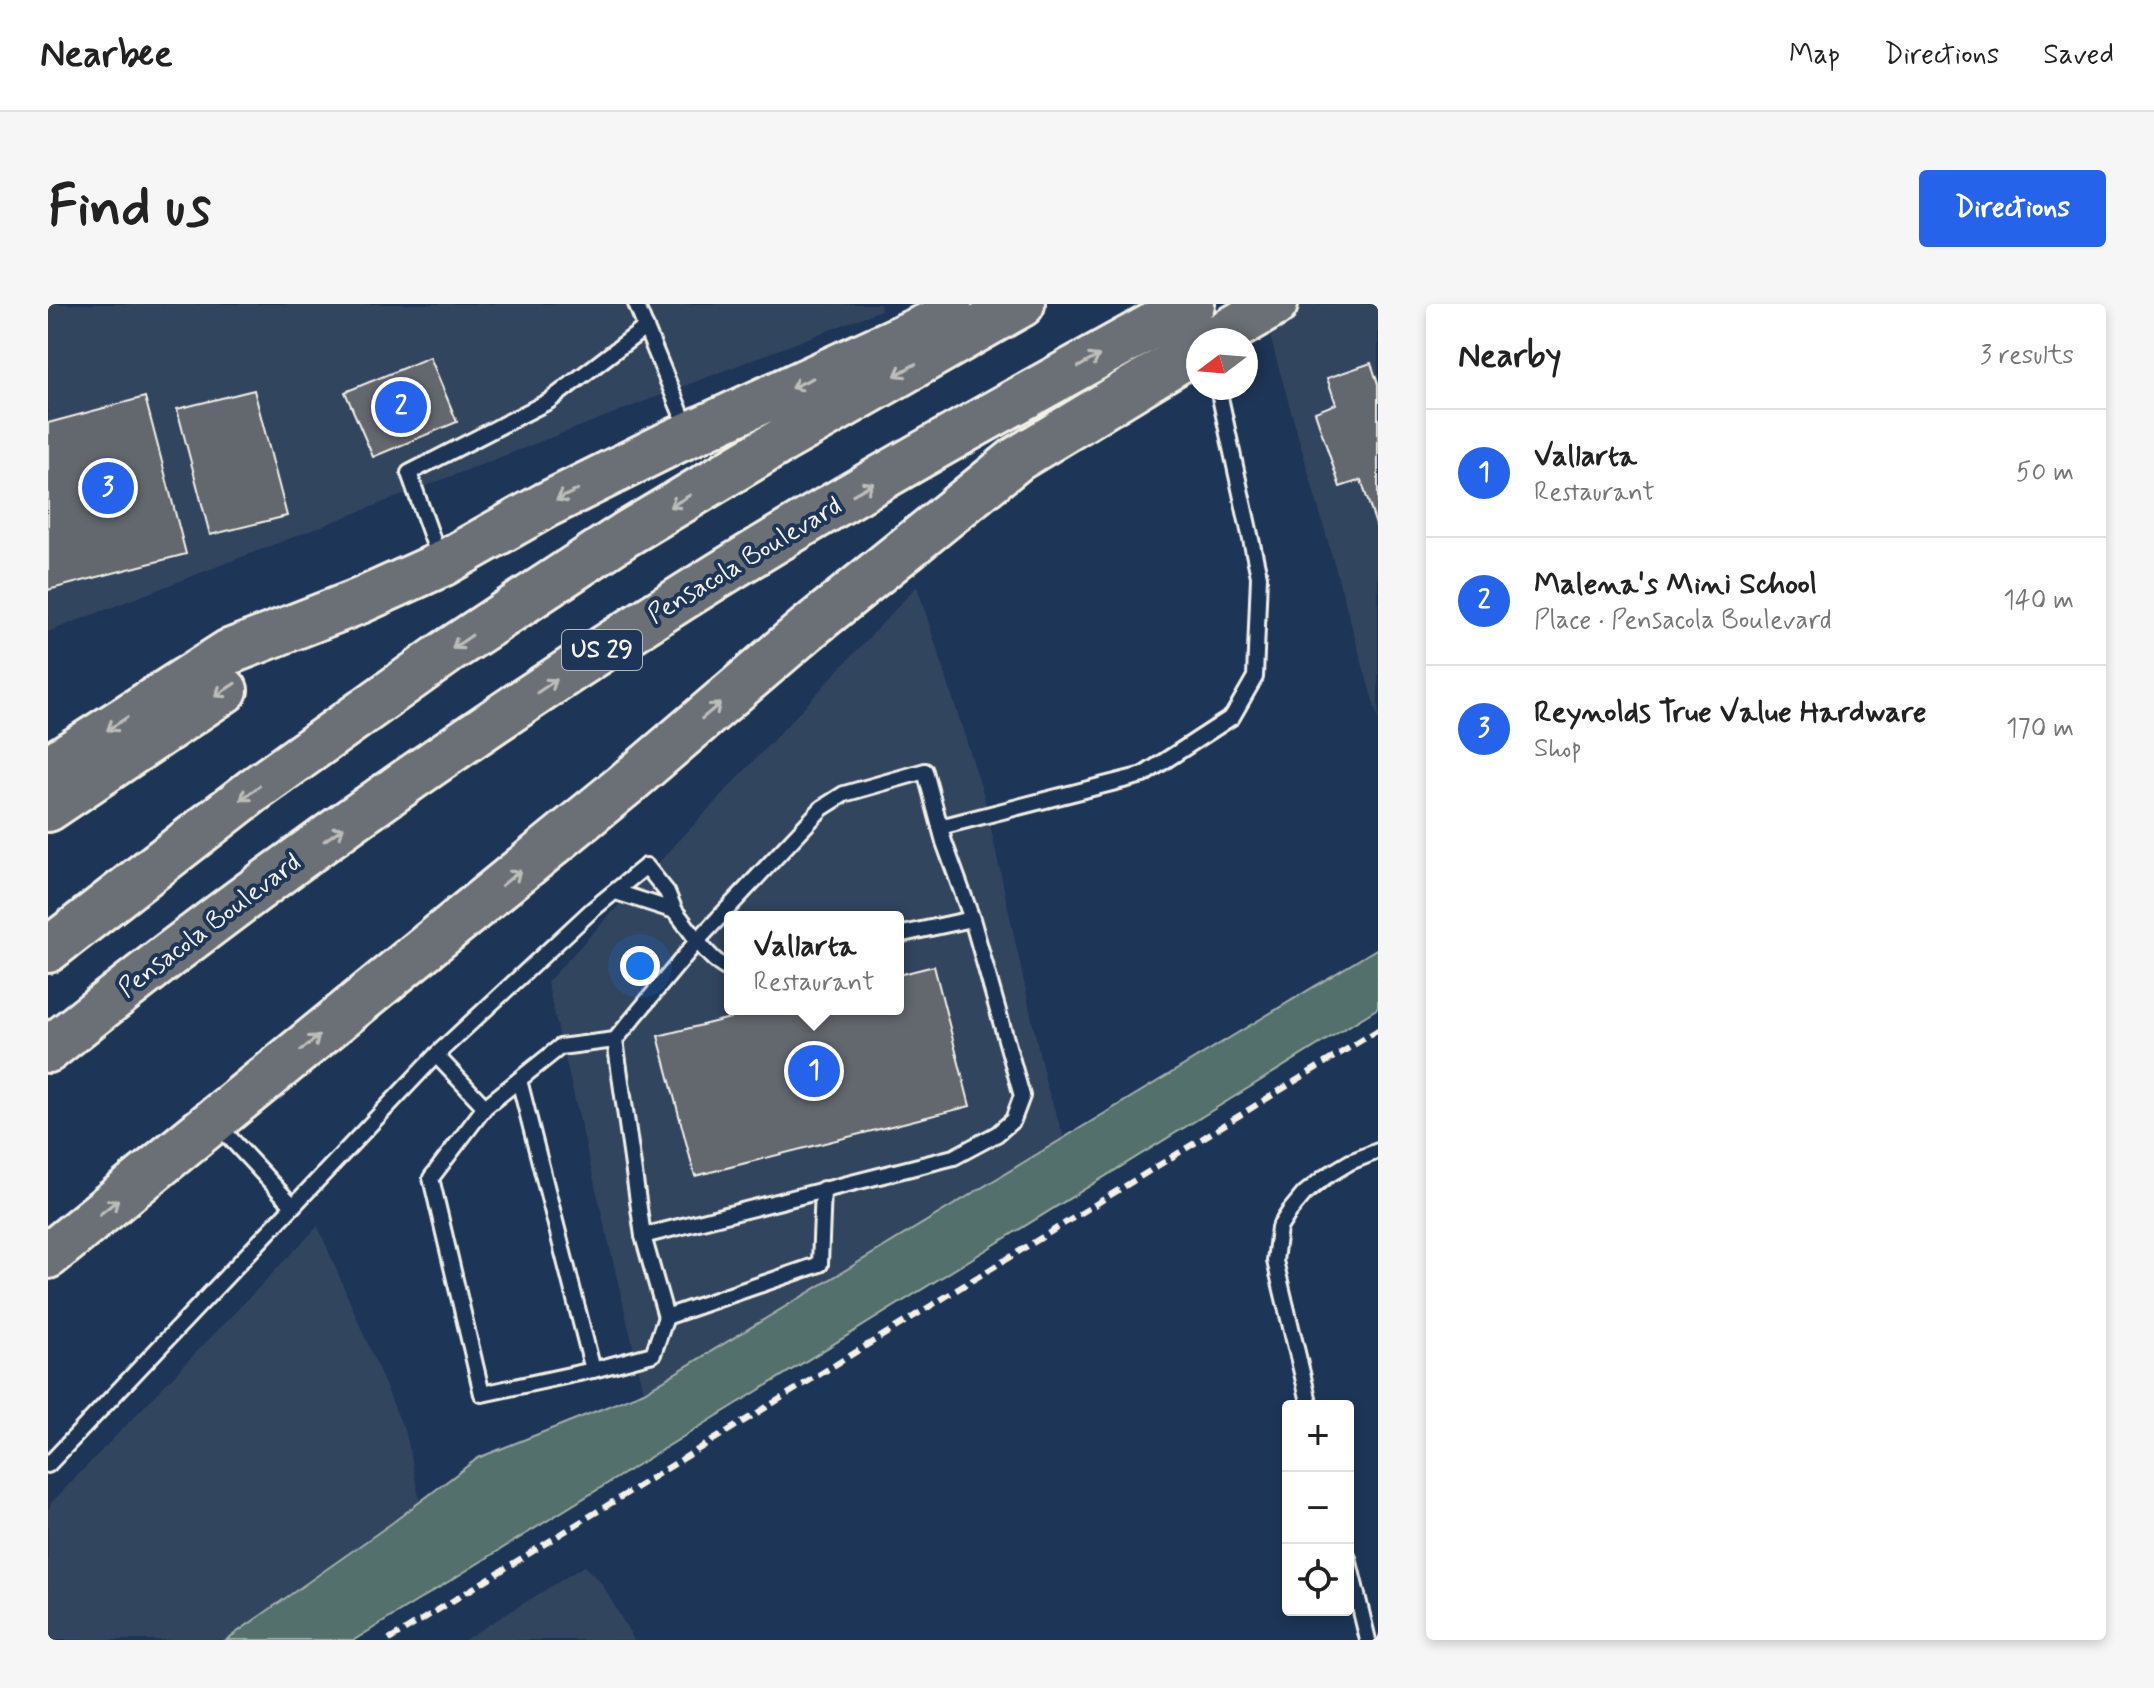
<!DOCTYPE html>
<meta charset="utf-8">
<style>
body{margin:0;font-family:Mynerve,sans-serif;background:#f6f6f6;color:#222}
.controls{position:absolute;right:24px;bottom:24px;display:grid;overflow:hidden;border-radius:8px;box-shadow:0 4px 12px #0003}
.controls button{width:72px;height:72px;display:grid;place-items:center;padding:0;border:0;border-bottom:2px solid #e0e0e0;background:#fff;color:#222;font:40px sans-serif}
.compass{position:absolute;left:1138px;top:24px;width:72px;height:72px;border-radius:50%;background:#fff;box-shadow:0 4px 12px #0003;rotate:254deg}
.you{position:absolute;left:592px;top:662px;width:28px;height:28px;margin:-20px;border:6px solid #fff;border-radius:50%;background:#1a73e8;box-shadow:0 0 0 12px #1a73e833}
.badge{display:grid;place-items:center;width:52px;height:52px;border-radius:50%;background:#2563eb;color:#fff;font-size:26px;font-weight:700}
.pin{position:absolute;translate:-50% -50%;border:4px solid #fff;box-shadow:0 2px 8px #0006}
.popup{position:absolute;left:676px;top:607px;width:180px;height:104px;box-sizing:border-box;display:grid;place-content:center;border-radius:8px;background:#fff;filter:drop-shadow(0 2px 6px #0005);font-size:26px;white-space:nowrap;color:#767676}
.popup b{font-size:30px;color:#222}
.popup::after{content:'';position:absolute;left:50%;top:100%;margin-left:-16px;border:16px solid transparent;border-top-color:#fff}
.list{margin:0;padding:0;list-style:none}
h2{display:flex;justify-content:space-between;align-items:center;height:104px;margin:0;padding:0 32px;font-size:34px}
h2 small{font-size:26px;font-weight:400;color:#767676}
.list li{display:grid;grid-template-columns:52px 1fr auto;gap:24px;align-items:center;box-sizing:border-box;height:128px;padding:0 32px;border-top:2px solid #e0e0e0}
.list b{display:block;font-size:30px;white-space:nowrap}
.list p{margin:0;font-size:26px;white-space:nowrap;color:#767676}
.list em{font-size:26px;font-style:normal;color:#767676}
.icon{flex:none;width:44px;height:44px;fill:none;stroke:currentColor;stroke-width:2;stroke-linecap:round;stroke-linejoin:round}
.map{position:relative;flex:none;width:1330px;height:1336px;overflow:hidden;border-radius:8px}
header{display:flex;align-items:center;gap:48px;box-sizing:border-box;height:112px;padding:0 40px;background:#fff;border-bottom:2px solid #e0e0e0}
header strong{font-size:38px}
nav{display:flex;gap:44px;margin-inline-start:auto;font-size:28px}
.intro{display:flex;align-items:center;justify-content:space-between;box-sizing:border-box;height:192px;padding:0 48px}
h1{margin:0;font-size:56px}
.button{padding:20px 36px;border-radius:8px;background:#2563eb;color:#fff;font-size:28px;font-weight:700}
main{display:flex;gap:48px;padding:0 48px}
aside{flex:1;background:#fff;border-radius:8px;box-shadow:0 4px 12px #0003}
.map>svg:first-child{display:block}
.built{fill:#32445e;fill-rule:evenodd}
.green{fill:#536f6c;stroke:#a4b0aa;stroke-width:2}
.building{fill:#64686e;stroke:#f4f1e8;stroke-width:2}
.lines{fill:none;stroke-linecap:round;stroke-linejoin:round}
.lane-casing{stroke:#f4f1e8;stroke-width:20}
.highway-casing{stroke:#f4f1e8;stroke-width:50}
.lane{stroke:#1d3557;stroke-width:14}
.highway{stroke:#6a7074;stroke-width:44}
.rail{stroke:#f4f1e8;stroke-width:6;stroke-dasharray:12 6;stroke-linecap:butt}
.oneway{stroke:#bdbdba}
.labels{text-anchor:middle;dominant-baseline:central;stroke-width:8;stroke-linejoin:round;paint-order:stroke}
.shield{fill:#1d3557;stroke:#b4b9bc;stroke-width:2}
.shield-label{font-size:24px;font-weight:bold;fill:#f4f1e8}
.street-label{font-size:26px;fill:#f4f1e8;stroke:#1d3557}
</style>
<header>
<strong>Nearbee</strong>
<nav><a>Map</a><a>Directions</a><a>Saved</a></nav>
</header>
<div class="intro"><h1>Find us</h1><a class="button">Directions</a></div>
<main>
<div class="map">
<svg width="1330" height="1336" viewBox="0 0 1330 1336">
<rect width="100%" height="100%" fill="#1d3557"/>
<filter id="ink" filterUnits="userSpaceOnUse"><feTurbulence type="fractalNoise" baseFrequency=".0125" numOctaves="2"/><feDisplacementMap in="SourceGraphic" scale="16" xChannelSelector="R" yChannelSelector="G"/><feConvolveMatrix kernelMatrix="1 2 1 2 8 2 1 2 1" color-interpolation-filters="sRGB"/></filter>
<g filter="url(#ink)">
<g class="built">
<polygon points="0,0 832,0 833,6 0,328"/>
<polygon points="1255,0 1330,0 1330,415 1219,22"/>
<path d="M869,282L936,492L998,780L1016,834L596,1088L499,678ZM682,613H850V705H682Z"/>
<polygon points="270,922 359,1133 372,1198 178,1336 0,1336 0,1207 3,1199"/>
<polygon points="536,1262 554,1280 586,1336 416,1336"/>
</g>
<polygon class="green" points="1330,644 1330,704 306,1336 178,1336 344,1219 430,1154 596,1088"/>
<g class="building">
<polygon points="382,53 409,118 325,153 297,88"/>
<polygon points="1323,59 1330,80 1330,227 1313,176 1292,183 1267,108 1288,100 1279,74"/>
<polygon points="206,86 239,212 162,231 129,105"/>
<polygon points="97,93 138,250 0,286 0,119"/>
<polygon points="886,662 922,802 647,872 610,732 718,705 850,705 850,671"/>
</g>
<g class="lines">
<g class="lane-casing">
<g id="lane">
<polyline points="588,0 640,126"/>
<polyline points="392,256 361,169 501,97 598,23"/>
<polyline points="892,523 1095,471 1184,413 1207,373 1211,272 1170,84"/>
<path d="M627,607C642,625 661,658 682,666"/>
<polyline points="850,631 924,615 896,538 877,467 796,490 774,504 650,636 567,736 595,932 906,853 949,830 965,816 974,792 924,615"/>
<polyline points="388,751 437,803 512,743 567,736"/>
<polyline points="437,803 383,874 434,1090 545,1066 471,776"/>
<polyline points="169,820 245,902"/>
<polyline points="595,932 618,1013 772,960 775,885"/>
<polyline points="545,1066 605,1050 618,1013"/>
<polyline points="1262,1102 1227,957 1231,924 1242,907 1256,890 1277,873 1302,858 1330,847"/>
<polyline points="0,1161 388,751 544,606 598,562 619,588 627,607 568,588"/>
<polyline points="1300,1254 1320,1336"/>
</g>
</g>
<g class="highway-casing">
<g id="highway">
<polyline points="1165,36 1227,0"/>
<polyline points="0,464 181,348 312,297 394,260 498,201 627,137 903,11"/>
<polyline points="0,505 177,386"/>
<polyline points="0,646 206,486 399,348 578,230 733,137 974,0"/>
<path d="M0,746C194,590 399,444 609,310C782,199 964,99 1144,0"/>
<polyline points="0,952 578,480 759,325 969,155 1150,45"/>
</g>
</g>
<use href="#lane" class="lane"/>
<use href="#highway" class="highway"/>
<polyline class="rail" points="341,1336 1330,726"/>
</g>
<defs><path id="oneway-shaft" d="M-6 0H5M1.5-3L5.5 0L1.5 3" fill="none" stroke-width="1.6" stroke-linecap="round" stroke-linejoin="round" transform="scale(2)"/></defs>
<g class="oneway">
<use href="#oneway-shaft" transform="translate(1041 57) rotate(-29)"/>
<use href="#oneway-shaft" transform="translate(857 66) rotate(150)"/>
<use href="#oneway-shaft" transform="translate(754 79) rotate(155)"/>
<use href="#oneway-shaft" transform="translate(815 185) rotate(-29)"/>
<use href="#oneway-shaft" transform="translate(519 191) rotate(154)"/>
<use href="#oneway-shaft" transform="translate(632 197) rotate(149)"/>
<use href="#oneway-shaft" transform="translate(414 338) rotate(146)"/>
<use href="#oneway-shaft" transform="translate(499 382) rotate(-34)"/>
<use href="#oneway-shaft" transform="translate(177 386) rotate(147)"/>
<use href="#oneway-shaft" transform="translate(663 407) rotate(-40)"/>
<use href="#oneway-shaft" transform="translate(69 420) rotate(147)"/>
<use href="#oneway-shaft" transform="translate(202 489) rotate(143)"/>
<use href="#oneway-shaft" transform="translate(286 530) rotate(-35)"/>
<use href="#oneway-shaft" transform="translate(463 574) rotate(-39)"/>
<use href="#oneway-shaft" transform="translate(262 739) rotate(-39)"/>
<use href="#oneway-shaft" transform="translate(61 903) rotate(-39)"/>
</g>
</g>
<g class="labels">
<rect class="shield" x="514" y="326" width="80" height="40" rx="6"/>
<g class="shield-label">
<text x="554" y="346">US 29</text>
</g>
<g class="street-label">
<text transform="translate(697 257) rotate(-31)">Pensacola Boulevard</text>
<text transform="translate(162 622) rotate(-37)">Pensacola Boulevard</text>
</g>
</g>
</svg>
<div class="controls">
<button>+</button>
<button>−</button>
<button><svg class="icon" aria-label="locate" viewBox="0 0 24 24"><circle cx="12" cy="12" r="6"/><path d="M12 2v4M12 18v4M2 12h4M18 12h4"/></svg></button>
</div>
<svg class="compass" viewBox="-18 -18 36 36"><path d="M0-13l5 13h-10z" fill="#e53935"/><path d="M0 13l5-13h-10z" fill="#767676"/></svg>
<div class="you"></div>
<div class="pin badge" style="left:766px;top:767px">1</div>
<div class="popup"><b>Vallarta</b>Restaurant</div>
<div class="pin badge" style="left:353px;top:103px">2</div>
<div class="pin badge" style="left:60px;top:184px">3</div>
</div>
<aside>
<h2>Nearby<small>3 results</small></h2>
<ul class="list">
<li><span class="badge">1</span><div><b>Vallarta</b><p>Restaurant</p></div><em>50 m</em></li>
<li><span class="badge">2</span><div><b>Malena's Mini School</b><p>Place · Pensacola Boulevard</p></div><em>140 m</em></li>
<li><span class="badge">3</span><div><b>Reynolds True Value Hardware</b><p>Shop</p></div><em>170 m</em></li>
</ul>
</aside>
</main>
